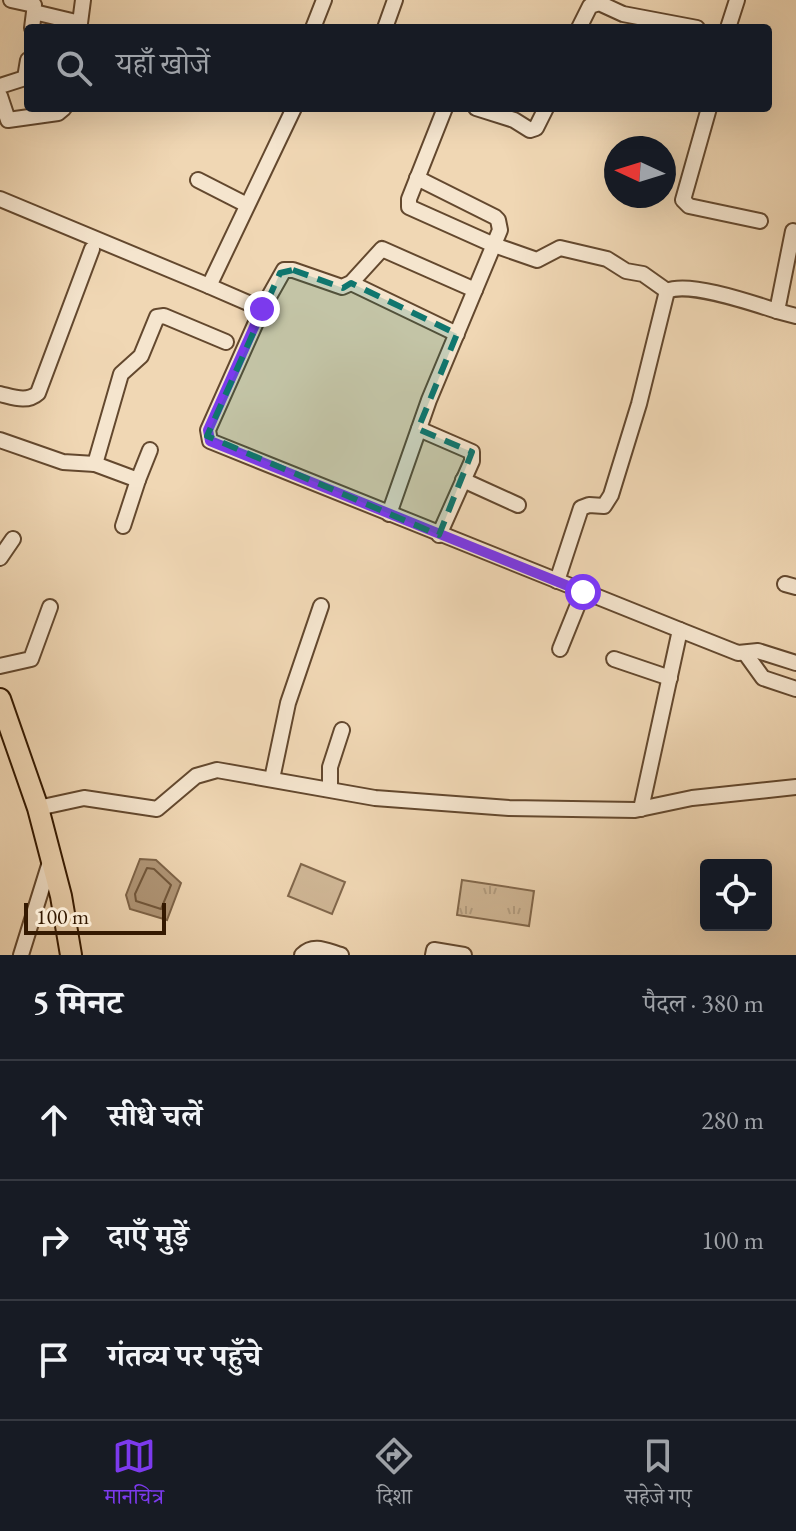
<!DOCTYPE html>
<html lang="hi">
<meta charset="utf-8">
<style>
body{margin:0;font-family:"EB Garamond","Noto Serif Devanagari",serif;background:#20242c;color:#f1f3f6}
.controls{position:absolute;right:24px;bottom:24px;display:grid;overflow:hidden;border-radius:8px;box-shadow:0 8px 32px #0002}
.controls button{width:72px;height:72px;display:grid;place-items:center;padding:0;border:0;border-bottom:2px solid #363941;background:#171b24;color:#f1f3f6;font:40px sans-serif}
.compass{position:absolute;left:604px;top:136px;width:72px;height:72px;border-radius:50%;background:#171b24;box-shadow:0 8px 32px #0002;rotate:274deg}
.scale{position:absolute;left:24px;bottom:20px;width:142px;box-sizing:border-box;padding-left:8px;border:4px solid #341901;border-top:0;font-size:22px;line-height:28px;white-space:nowrap;color:#341901;-webkit-text-stroke:6px #f5e5ce;paint-order:stroke}
.stop{position:absolute;width:24px;height:24px;margin:-18px;border:6px solid #7c3aed;border-radius:50%;background:#fff}
.stop.end{background:#7c3aed;border-color:#fff;box-shadow:0 2px 8px #0008}
.list{margin:0;padding:0;list-style:none}
h2{display:flex;justify-content:space-between;align-items:center;height:104px;margin:0;padding:0 32px;font-size:34px}
h2 small{font-size:26px;font-weight:400;color:#9ea1a6}
.list li{display:grid;grid-template-columns:52px 1fr auto;gap:24px;align-items:center;box-sizing:border-box;height:120px;padding:0 32px;border-top:2px solid #363941}
.list b{display:block;font-size:30px;white-space:nowrap}
.list em{font-size:26px;font-style:normal;color:#9ea1a6}
.icon{flex:none;width:44px;height:44px;fill:none;stroke:currentColor;stroke-width:2;stroke-linecap:round;stroke-linejoin:round}
.map{position:relative;flex:none;width:796px;height:955px;overflow:hidden}
.search{position:absolute;background:#171b24;box-shadow:0 8px 32px #0002;left:24px;right:24px;top:24px;height:88px;display:flex;align-items:center;gap:20px;box-sizing:border-box;padding:0 28px;border-radius:8px;color:#9ea1a6;font-size:30px}
.sheet{height:464px;background:#171b24}
nav{display:flex;justify-content:space-around;align-items:center;box-sizing:border-box;height:112px;border-top:2px solid #363941;background:#171b24;font-size:22px;color:#9ea1a6}
nav a{display:grid;justify-items:center;gap:4px}
nav .on{color:#7c3aed}
.map>svg:first-child{display:block}
.grass{fill:url(#grass-tufts);stroke:#82684c;stroke-width:2}
.garden{fill:#d0b796;stroke:#82684c;stroke-width:2}
.water{fill:#b09677;stroke:#7e6448;stroke-width:2}
.lines{fill:none;stroke-linecap:round;stroke-linejoin:round}
.shore{stroke:#72583c;stroke-width:2}
.minor-casing{stroke:#63482e;stroke-width:18}
.highway-casing{stroke:#341901;stroke-width:24}
.minor{stroke:#f5e5ce;stroke-width:14}
.highway{stroke:#f0d7b4;stroke-width:20}
.route{stroke:#7c3aed;stroke-width:10}
.marked{fill:#0f766e;fill-opacity:0.2;stroke:#0f766e;stroke-width:6;stroke-dasharray:16 10;stroke-linejoin:round}
</style>
<div class="map">
<svg width="796" height="955" viewBox="0 0 796 955">
<defs>
<pattern id="grass-tufts" width="24" height="20" patternUnits="userSpaceOnUse" patternTransform="scale(2)"><rect width="24" height="20" fill="#d0b796"/><path d="M3 7l-1-3M5 7V3M7 7l1-3M15 17l-1-3M17 17v-4M19 17l1-3" fill="none" stroke="#b39d80"/></pattern>
</defs>
<rect width="100%" height="100%" fill="#f0d7b4"/>
<filter id="stains"><feTurbulence type="fractalNoise" baseFrequency=".0025" numOctaves="4"/><feColorMatrix values="0 0 0 0 .2 0 0 0 0 .09 0 0 0 0 .02 0 0 0 .5 -.17"/></filter>
<radialGradient id="worn" r=".72"><stop offset=".6" stop-color="#630" stop-opacity="0"/><stop offset="1" stop-color="#630" stop-opacity=".3"/></radialGradient>
<polygon class="grass" points="462,880 534,891 529,926 457,915"/>
<polygon class="garden" points="301,864 345,882 332,914 288,896"/>
<polygon class="water" points="140,859 156,860 181,883 167,920 130,909 126,895"/>
<g class="lines">
<polygon class="shore" points="147,868 154,869 171,885 161,909 136,901 135,894"/>
<g class="minor-casing">
<g id="minor">
<polyline points="11,0 34,5"/>
<polyline points="32,28 34,12 80,23 83,0"/>
<polyline points="313,28 324,0"/>
<polyline points="385,28 395,0"/>
<polyline points="579,28 590,6 599,3 623,14 697,28"/>
<polyline points="728,28 737,0"/>
<polyline points="0,86 25,78 28,60"/>
<polyline points="0,96 8,120 58,113 64,108"/>
<polyline points="445,108 409,199 409,207 494,245 537,260 560,248 607,259 626,271 643,274 667,291"/>
<polyline points="476,108 514,120 530,130 536,128 546,108"/>
<polyline points="709,108 683,200 689,206 760,221"/>
<polyline points="198,180 247,205"/>
<polyline points="0,199 209,286 294,108"/>
<polyline points="351,283 457,334"/>
<polyline points="209,286 262,309 208,430 210,441 680,630"/>
<polyline points="262,309 284,270 293,270 342,287 351,283 382,249 475,290"/>
<polyline points="777,311 796,316"/>
<path d="M0,394C13,397 27,403 38,393L92,249"/>
<polyline points="419,429 472,452 472,461 439,535"/>
<polyline points="0,440 63,462 95,464 138,480 123,526"/>
<polyline points="95,464 121,374 141,356 157,317 164,316 226,342"/>
<polyline points="138,480 150,450"/>
<polyline points="463,480 518,505"/>
<polyline points="389,514 429,400 500,230 498,220 495,217 417,178"/>
<polyline points="0,558 13,539"/>
<path d="M557,581L581,508L589,505L604,506L611,495L639,404L667,291C689,281 752,303 777,311L793,231"/>
<polyline points="785,584 796,587"/>
<polyline points="560,649 583,592"/>
<polyline points="745,653 763,678 796,689"/>
<polyline points="614,659 670,678"/>
<polyline points="0,666 31,659 50,607"/>
<polyline points="272,779 288,703 321,606"/>
<polyline points="330,789 330,767 342,730"/>
<polyline points="38,808 84,798 157,809 196,776 217,770 375,798 509,808 635,810 692,798 796,787"/>
<polyline points="641,809 680,630 738,653 758,651 796,663"/>
<polyline points="21,955 50,862"/>
<path d="M302,955C314,943 327,951 341,955"/>
<polyline points="433,955 434,950 464,955"/>
</g>
</g>
<g class="highway-casing">
<polyline id="highway" points="0,699 38,808 61,896 71,955"/>
</g>
<use href="#minor" class="minor"/>
<use href="#highway" class="highway"/>
</g>
<g class="lines">
<polyline class="route" points="262,309 208,430 210,441 583,592"/>
</g>
<path class="marked" d="M293,270L343,288L351,283L457,334L418,429L472,452L439,535L207,436L280,273Z"/>
<rect width="100%" height="100%" filter="url(#stains)"/>
<rect width="100%" height="100%" fill="url(#worn)"/>
</svg>
<div class="controls">
<button><svg class="icon" aria-label="locate" viewBox="0 0 24 24"><circle cx="12" cy="12" r="6"/><path d="M12 2v4M12 18v4M2 12h4M18 12h4"/></svg></button>
</div>
<svg class="compass" viewBox="-18 -18 36 36"><path d="M0-13l5 13h-10z" fill="#e53935"/><path d="M0 13l5-13h-10z" fill="#9ea1a6"/></svg>
<div class="scale">100 m</div>
<div class="stop" style="left:583px;top:592px"></div>
<div class="stop end" style="left:262px;top:309px"></div>
<div class="search"><svg class="icon" aria-label="search" viewBox="0 0 24 24"><circle cx="10" cy="10" r="6"/><path d="M15 15l6 6"/></svg>यहाँ खोजें</div>
</div>
<section class="sheet">
<h2>5 मिनट<small>पैदल · 380 m</small></h2>
<ul class="list">
<li><svg class="icon" aria-label="ahead" viewBox="0 0 24 24"><path d="M12 20V5M6 11l6-6 6 6"/></svg><div><b>सीधे चलें</b></div><em>280 m</em></li>
<li><svg class="icon" aria-label="right" viewBox="0 0 24 24"><path d="M7 20v-9h11M14 6l5 5-5 5"/></svg><div><b>दाएँ मुड़ें</b></div><em>100 m</em></li>
<li><svg class="icon" aria-label="arrive" viewBox="0 0 24 24"><path d="M6 21V4h12l-3 4 3 4H6"/></svg><div><b>गंतव्य पर पहुँचे</b></div></li>
</ul>
</section>
<nav>
<a class="on"><svg class="icon" aria-label="map" viewBox="0 0 24 24"><path d="M3 6l6-2 6 2 6-2v14l-6 2-6-2-6 2zM9 4v14M15 6v14"/></svg>मानचित्र</a>
<a><svg class="icon" aria-label="directions" viewBox="0 0 24 24"><path d="M12 3l9 9-9 9-9-9zM9 14v-3h6M13 9l2 2-2 2"/></svg>दिशा</a>
<a><svg class="icon" aria-label="saved" viewBox="0 0 24 24"><path d="M7 4h10v16l-5-4-5 4z"/></svg>सहेजे गए</a>
</nav>
